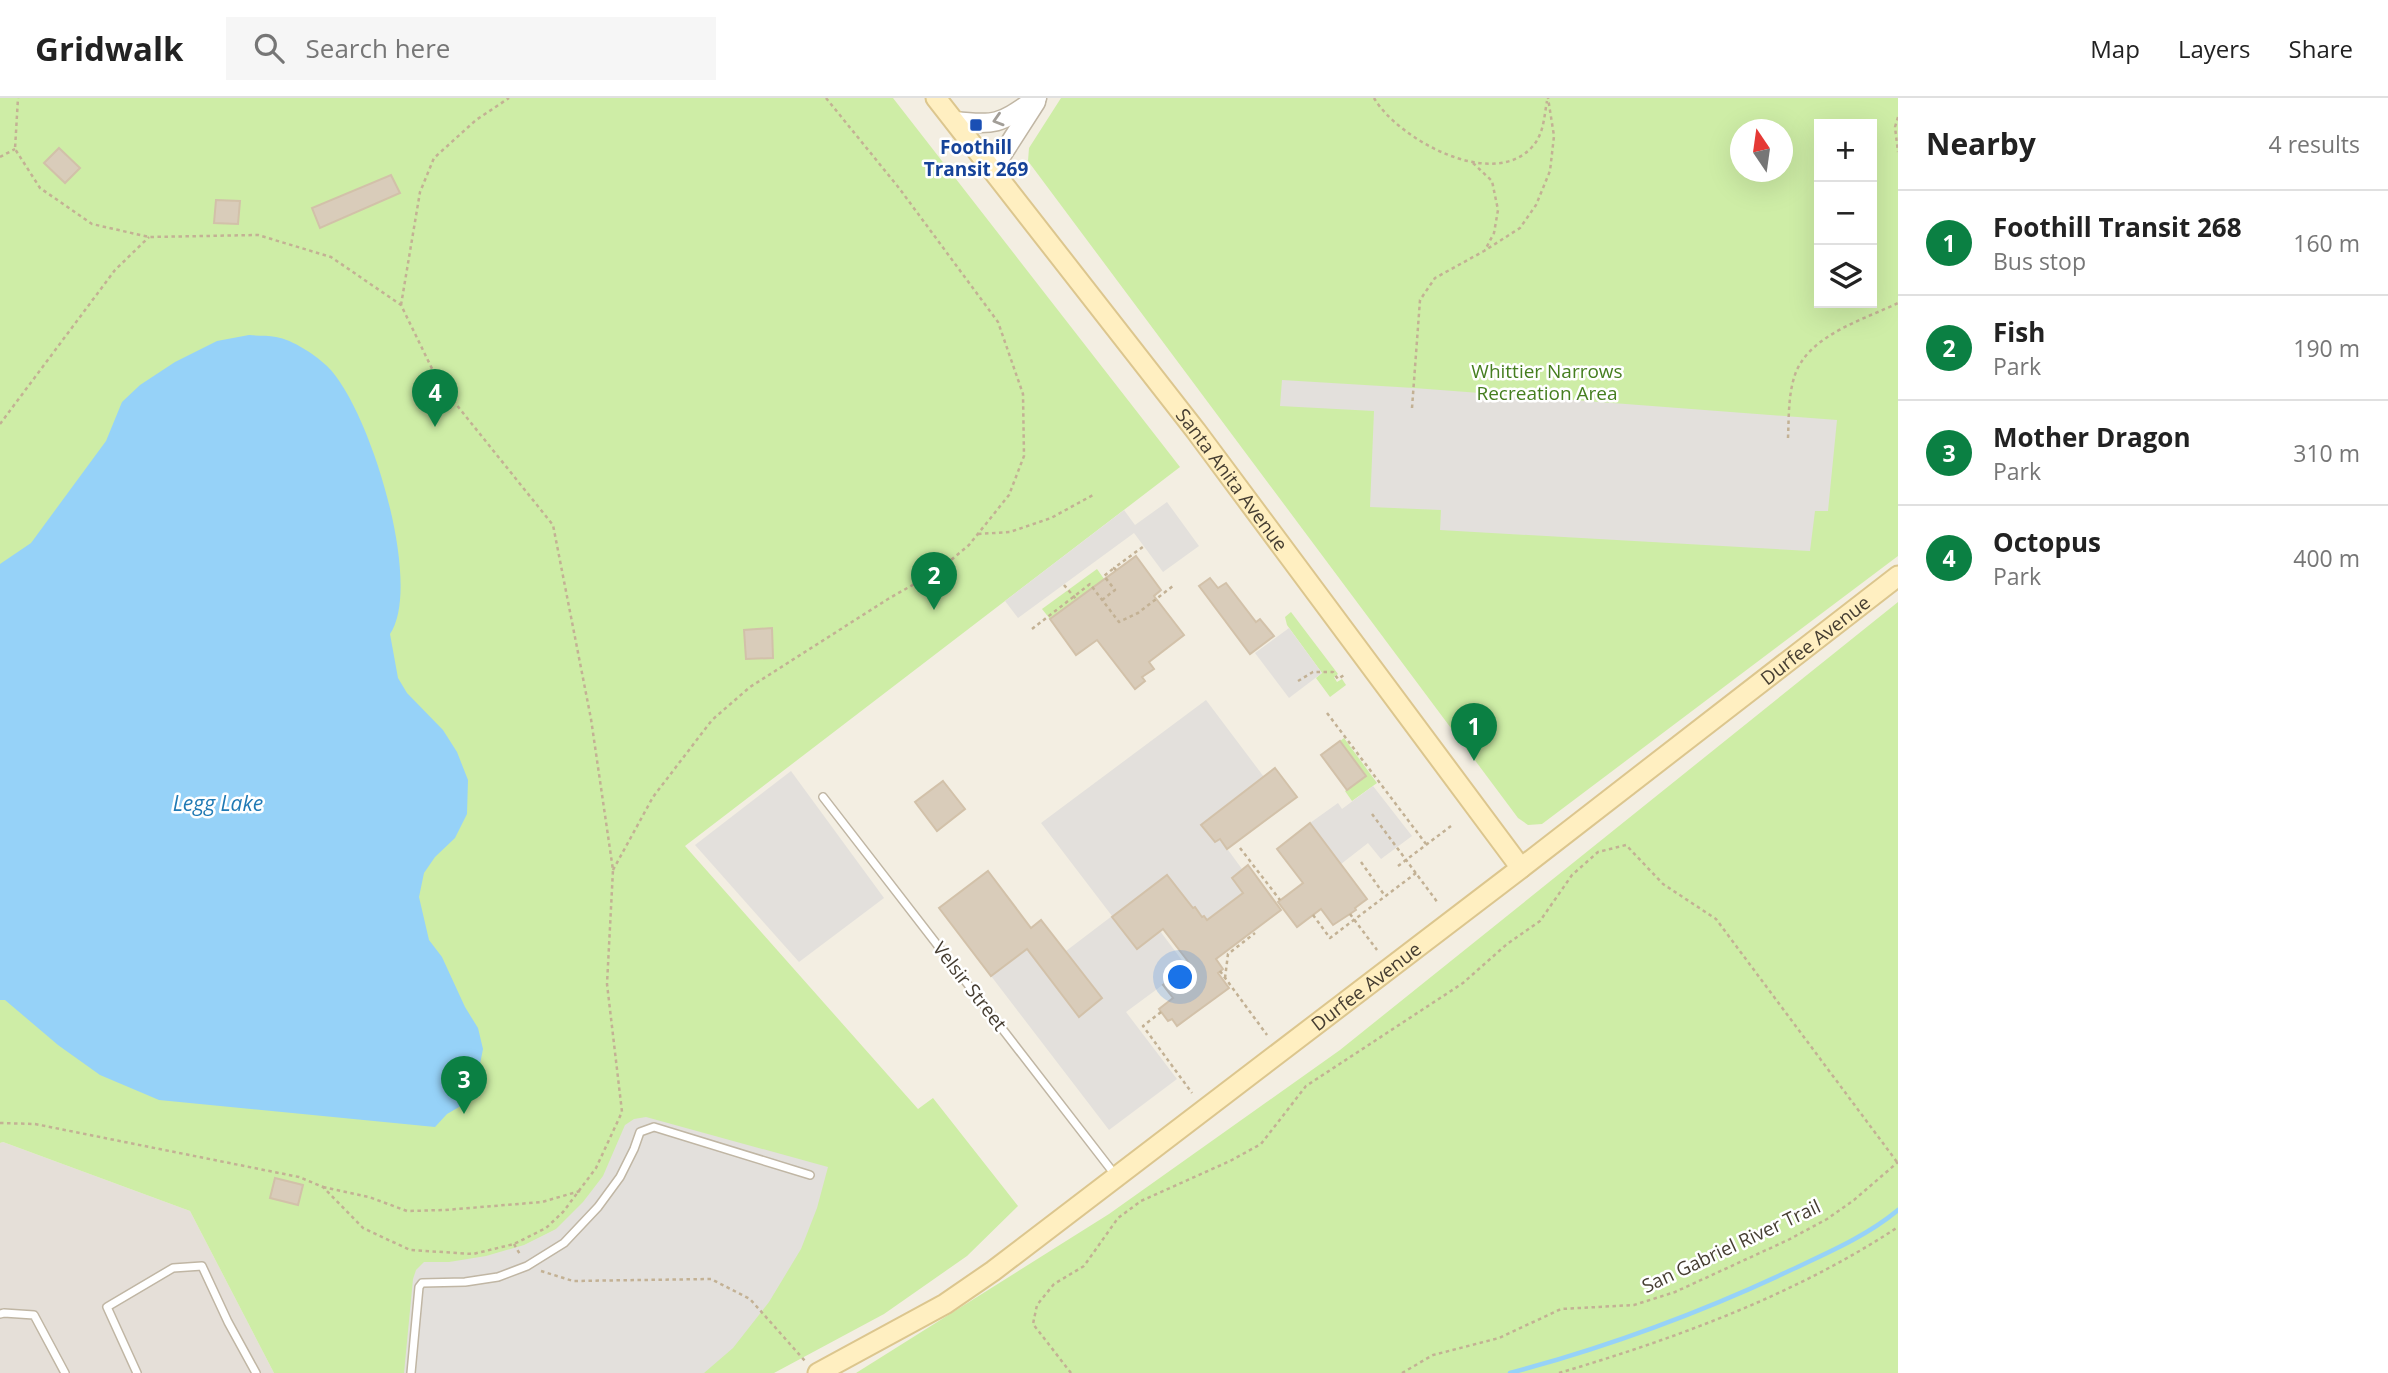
<!DOCTYPE html>
<meta charset="utf-8">
<style>
body{margin:0;font-family:"Open Sans",sans-serif;background:#f6f6f6;color:#222}
.controls{position:absolute;right:21px;top:21px;display:grid;overflow:hidden;border-radius:0px;box-shadow:0 7px 28px #0002}
.controls button{width:63px;height:63px;display:grid;place-items:center;padding:0;border:0;border-bottom:2px solid #e0e0e0;background:#fff;color:#222;font:35px sans-serif}
.compass{position:absolute;left:1730px;top:21px;width:63px;height:63px;border-radius:50%;background:#fff;box-shadow:0 7px 28px #0002;rotate:347deg}
.you{position:absolute;left:1181px;top:880px;width:24px;height:24px;margin:-18px;border:5px solid #fff;border-radius:50%;background:#1a73e8;box-shadow:0 0 0 10px #1a73e833}
.badge{display:grid;place-items:center;width:46px;height:46px;border-radius:50%;background:#0b8043;color:#fff;font-size:23px;font-weight:700}
.pin{position:absolute;translate:-50% -58px;filter:drop-shadow(0 2px 4px #0008)}
.pin::after{content:'';position:absolute;top:37px;width:24px;height:21px;background:inherit;clip-path:polygon(0 0,100% 0,50% 100%)}
.list{margin:0;padding:0;list-style:none}
h2{display:flex;justify-content:space-between;align-items:center;height:91px;margin:0;padding:0 28px;font-size:30px}
h2 small{font-size:23px;font-weight:400;color:#767676}
.list li{display:grid;grid-template-columns:46px 1fr auto;gap:21px;align-items:center;box-sizing:border-box;height:105px;padding:0 28px;border-top:2px solid #e0e0e0}
.list b{display:block;font-size:26px;white-space:nowrap}
.list p{margin:0;font-size:23px;white-space:nowrap;color:#767676}
.list em{font-size:23px;font-style:normal;color:#767676}
.icon{flex:none;width:38px;height:38px;fill:none;stroke:currentColor;stroke-width:2;stroke-linecap:round;stroke-linejoin:round}
.map{position:relative;flex:none;width:1898px;height:1275px;overflow:hidden}
header{display:flex;align-items:center;gap:42px;box-sizing:border-box;height:98px;padding:0 35px;background:#fff;border-bottom:2px solid #e0e0e0}
header strong{font-size:33px}
nav{display:flex;gap:38px;margin-inline-start:auto;font-size:24px}
.search{width:490px;height:63px;background:#f6f6f6;display:flex;align-items:center;gap:18px;box-sizing:border-box;padding:0 24px;border-radius:0px;color:#767676;font-size:26px}
main{display:flex}
aside{flex:1;background:#fff}
.map>svg:first-child{display:block}
.industrial{fill:#e5dfd8}
.green{fill:#ceeda6;fill-rule:evenodd}
.parking{fill:#e3e0dc}
.water{fill:#96d2f8}
.lines{fill:none;stroke-linecap:round;stroke-linejoin:round}
.stream{stroke:#96d2f8;stroke-width:4.5}
.building{fill:#d9ccba;stroke:#d2c1a9;stroke-width:2}
.service-casing{stroke:#c0b6a4;stroke-width:10}
.tertiary-casing{stroke:#c0b6a4;stroke-width:21}
.secondary-casing{stroke:#dcc68e;stroke-width:23}
.path{stroke:#c3b194;stroke-width:2.5;stroke-dasharray:3.5 3.5;stroke-linecap:butt}
.service{stroke:#fff;stroke-width:7}
.tertiary{stroke:#fff;stroke-width:18}
.secondary{stroke:#ffefc1;stroke-width:19}
.oneway{stroke:#a29e98}
.transit-dot{fill:#1a4fb4;stroke:#fff;stroke-width:2.5}
.labels{text-anchor:middle;dominant-baseline:central;stroke-width:5;stroke-linejoin:round;paint-order:stroke}
.transit-label{font-size:19px;font-weight:bold;fill:#164399;stroke:#fff}
.park-label{font-size:19px;fill:#457e1f;stroke:#fff}
.street-label{font-size:19px;fill:#463e32;stroke:#fff}
.water-label{font-size:21px;font-style:italic;fill:#1f79b4;stroke:#fff}
</style>
<header>
<strong>Gridwalk</strong>
<div class="search"><svg class="icon" aria-label="search" viewBox="0 0 24 24"><circle cx="10" cy="10" r="6"/><path d="M15 15l6 6"/></svg>Search here</div>
<nav><a>Map</a><a>Layers</a><a>Share</a></nav>
</header>
<main>
<div class="map">
<svg width="1898" height="1275" viewBox="0 0 1898 1275">
<rect width="100%" height="100%" fill="#f3eee2"/>
<polygon class="industrial" points="3,1044 190,1113 274,1275 0,1275 0,1045"/>
<g class="green">
<polygon points="0,0 893,0 1180,369 685,748 918,1011 933,1000 1018,1108 967,1158 884,1216 774,1275 274,1275 190,1113 3,1044 0,1045"/>
<path d="M1061,0H1898V458L1542,726L1528,727L1518,720L1028,63L1029,50ZM1819,26H1872V205H1819ZM1741,32H1783V74H1741Z"/>
<polygon points="1097,471 1109,488 1096,497 1091,491 1050,521 1042,511"/>
<polygon points="1898,504 1898,1275 856,1275 1109,1116 1340,952"/>
<polygon points="1291,514 1338,576 1334,579 1337,584 1342,581 1346,587 1330,599 1316,580 1322,575 1287,527 1285,519"/>
<polygon points="1344,640 1377,685 1352,703 1345,693 1366,677 1340,643"/>
</g>
<g class="parking">
<polygon points="1282,282 1414,290 1837,322 1828,413 1815,413 1810,453 1440,432 1441,412 1370,409 1374,313 1280,308"/>
<polygon points="1167,404 1199,448 1163,474 1134,435 1018,520 1005,503 1124,412 1135,427"/>
<polygon points="1289,530 1322,575 1289,600 1255,555"/>
<polygon points="1206,602 1264,679 1207,723 1242,771 1232,780 1245,797 1213,821 1211,819 1207,822 1193,810 1167,777 1112,819 1137,851 1160,833 1187,869 1126,914 1177,981 1109,1032 991,878 1027,851 1078,918 1101,900 1066,853 1112,818 1041,725"/>
<polygon points="791,673 884,800 799,864 695,747"/>
<polygon points="1373,688 1412,738 1381,761 1368,745 1341,766 1310,725 1338,705 1342,711"/>
<polygon points="646,1019 828,1069 817,1110 801,1151 769,1204 733,1250 704,1275 404,1275 413,1181 416,1172 424,1164 449,1164 486,1158 524,1147 556,1131 583,1104 603,1078 625,1027 634,1021"/>
</g>
<path class="water" d="M249,237C258,238 268,237 276,239C293,242 314,256 327,268C369,308 424,486 390,536L398,580L407,595L443,632L457,654L468,682L467,716L455,740L435,759L424,775L419,799L429,842L442,859L465,909L478,930L483,951L473,1001L447,1016L435,1029L159,1002L100,977L58,947L5,902H0V466L31,445L106,343L122,304L140,287L175,264L217,243Z"/>
<g class="lines">
<path class="stream" d="M1510,1275C1607,1249 1700,1215 1791,1172C1827,1155 1867,1138 1898,1112"/>
</g>
<g class="building">
<polygon points="59,50 80,70 65,85 44,65"/>
<polygon points="391,77 400,95 320,130 312,110"/>
<polygon points="216,102 240,103 238,126 214,125"/>
<polygon points="1136,458 1161,492 1154,498 1184,537 1149,564 1154,571 1142,579 1145,583 1135,591 1097,542 1076,557 1050,521"/>
<polygon points="1210,480 1218,490 1226,485 1256,524 1260,521 1274,538 1250,556 1199,488"/>
<polygon points="772,530 773,560 746,561 744,532"/>
<polygon points="1340,643 1366,678 1347,692 1321,657"/>
<polygon points="1275,670 1297,699 1227,751 1220,741 1215,744 1201,727"/>
<polygon points="943,683 965,711 937,733 915,704"/>
<polygon points="1310,725 1367,801 1355,810 1356,812 1333,827 1321,811 1297,829 1278,804 1303,785 1277,751"/>
<polygon points="1248,767 1281,812 1216,861 1223,871 1218,875 1229,890 1177,928 1172,921 1168,923 1159,911 1173,900 1163,887 1190,866 1163,831 1137,851 1112,819 1167,777 1193,810 1195,809 1202,819 1204,818 1207,822 1243,795 1232,780"/>
<polygon points="988,773 1031,830 1041,822 1102,900 1079,919 1027,851 991,878 939,810"/>
<polygon points="275,1080 303,1087 298,1107 270,1100"/>
</g>
<g class="lines">
<g class="service-casing">
<g id="service">
<polyline points="823,699 1116,1078"/>
<polyline points="0,1216 4,1215 34,1217 65,1275"/>
<polyline points="137,1275 107,1209 173,1170 202,1168 228,1224 256,1275"/>
<polyline points="411,1275 419,1189 422,1185 465,1184 498,1179 527,1168 564,1145 598,1109 620,1079 634,1051 640,1034 654,1029 810,1077"/>
</g>
</g>
<g class="tertiary-casing">
<g id="tertiary">
<path d="M954,23C999,28 1000,25 1037,0"/>
<polyline points="993,71 1036,4"/>
</g>
</g>
<g class="secondary-casing">
<g id="secondary">
<path id="s1" d="M936,0L1196,333L1521,770"/>
<path id="s2" d="M818,1275L945,1206L993,1173L1521,770L1898,478"/>
</g>
</g>
<g class="path">
<path d="M1374,0C1398,41 1492,93 1532,49C1544,36 1544,19 1547,3"/>
<polyline points="1898,19 1895,29 1898,54"/>
<polyline points="0,59 15,51"/>
<polyline points="1473,65 1492,83 1498,112 1494,135 1485,152"/>
<polyline points="401,207 420,94 434,60 476,22 509,0"/>
<polyline points="1412,310 1420,202 1435,180 1484,153 1520,130 1536,107 1550,73 1554,38 1548,0"/>
<polyline points="0,326 115,172 149,139"/>
<path d="M1788,340C1789,318 1788,295 1796,274C1812,236 1863,222 1898,205"/>
<polyline points="978,436 1010,434 1051,420 1093,397"/>
<polyline points="1116,472 1114,470 1144,448"/>
<polyline points="1064,487 1076,501"/>
<polyline points="1102,502 1115,492 1104,478 1114,470"/>
<polyline points="1032,531 1090,486 1119,524 1138,515 1173,488"/>
<polyline points="1298,583 1313,574 1333,574 1338,581 1344,577"/>
<polyline points="1327,615 1426,746"/>
<polyline points="1372,716 1438,805"/>
<polyline points="1240,750 1280,802"/>
<polyline points="1361,764 1385,798"/>
<polyline points="1398,768 1451,728"/>
<polyline points="613,772 653,699 712,622 750,589 888,501 939,472 969,447 1009,397 1024,358 1023,296 998,224 899,90 826,0"/>
<polyline points="1350,816 1377,852"/>
<polyline points="1313,817 1330,840 1416,775"/>
<polyline points="1220,873 1267,937"/>
<polyline points="1225,880 1228,856 1255,835"/>
<polyline points="1161,914 1143,928 1192,995"/>
<polyline points="0,1025 35,1026 299,1079 323,1089 363,1130 410,1152 473,1156 514,1146 546,1130 563,1114 596,1070 622,1014 607,886 613,772 591,621 553,427 439,285 401,207 331,159 258,137 149,139 92,126 40,90 15,51 18,0"/>
<polyline points="323,1089 369,1099 407,1113 445,1112 542,1104 580,1093"/>
<polyline points="514,1146 521,1158"/>
<polyline points="541,1173 573,1183 711,1181 750,1201 805,1263"/>
<polyline points="1071,1275 1033,1226 1037,1207 1054,1186 1084,1168 1118,1120 1141,1103 1230,1063 1261,1046 1306,988 1463,885 1507,846 1540,823 1572,777 1598,754 1626,747 1663,786 1716,821 1897,1064"/>
<polyline points="1402,1275 1433,1257 1499,1240 1561,1211 1634,1207 1675,1194 1788,1142 1827,1121 1854,1102 1898,1064"/>
<path d="M1559,1275C1677,1240 1795,1197 1898,1129"/>
</g>
<use href="#service" class="service"/>
<use href="#tertiary" class="tertiary"/>
<use href="#secondary" class="secondary"/>
</g>
<defs><path id="oneway-chevron" d="M-2-3.5L2.5 0L-2 3.5" fill="none" stroke-width="1.6" stroke-linecap="round" stroke-linejoin="round" transform="scale(1.75)"/></defs>
<use class="oneway" href="#oneway-chevron" transform="translate(998 22) rotate(163)"/>
<rect class="transit-dot" x="969" y="20" width="14" height="14" rx="3.5"/>
<g class="labels">
<g class="transit-label">
<text x="976" y="49">Foothill<tspan x="976" dy="22">Transit 269</tspan></text>
</g>
<g class="park-label">
<text x="1547" y="273">Whittier Narrows<tspan x="1547" dy="22">Recreation Area</tspan></text>
</g>
<g class="street-label">
<text stroke="none"><textPath href="#s1" startOffset="483">Santa Anita Avenue</textPath></text>
<text stroke="none"><textPath href="#s2" startOffset="1239">Durfee Avenue</textPath></text>
<text transform="translate(970 888) rotate(52)">Velsir Street</text>
<text stroke="none"><textPath href="#s2" startOffset="672">Durfee Avenue</textPath></text>
<text transform="translate(1731 1148) rotate(-25)">San Gabriel River Trail</text>
</g>
<g class="water-label">
<text x="218" y="705">Legg Lake</text>
</g>
</g>
</svg>
<div class="controls">
<button>+</button>
<button>−</button>
<button><svg class="icon" aria-label="layers" viewBox="0 0 24 24"><path d="M12 4l9 5-9 5-9-5zM3 14l9 5 9-5"/></svg></button>
</div>
<svg class="compass" viewBox="-18 -18 36 36"><path d="M0-13l5 13h-10z" fill="#e53935"/><path d="M0 13l5-13h-10z" fill="#767676"/></svg>
<div class="you"></div>
<div class="pin badge" style="left:1474px;top:663px">1</div>
<div class="pin badge" style="left:934px;top:512px">2</div>
<div class="pin badge" style="left:464px;top:1016px">3</div>
<div class="pin badge" style="left:435px;top:329px">4</div>
</div>
<aside>
<h2>Nearby<small>4 results</small></h2>
<ul class="list">
<li><span class="badge">1</span><div><b>Foothill Transit 268</b><p>Bus stop</p></div><em>160 m</em></li>
<li><span class="badge">2</span><div><b>Fish</b><p>Park</p></div><em>190 m</em></li>
<li><span class="badge">3</span><div><b>Mother Dragon</b><p>Park</p></div><em>310 m</em></li>
<li><span class="badge">4</span><div><b>Octopus</b><p>Park</p></div><em>400 m</em></li>
</ul>
</aside>
</main>
